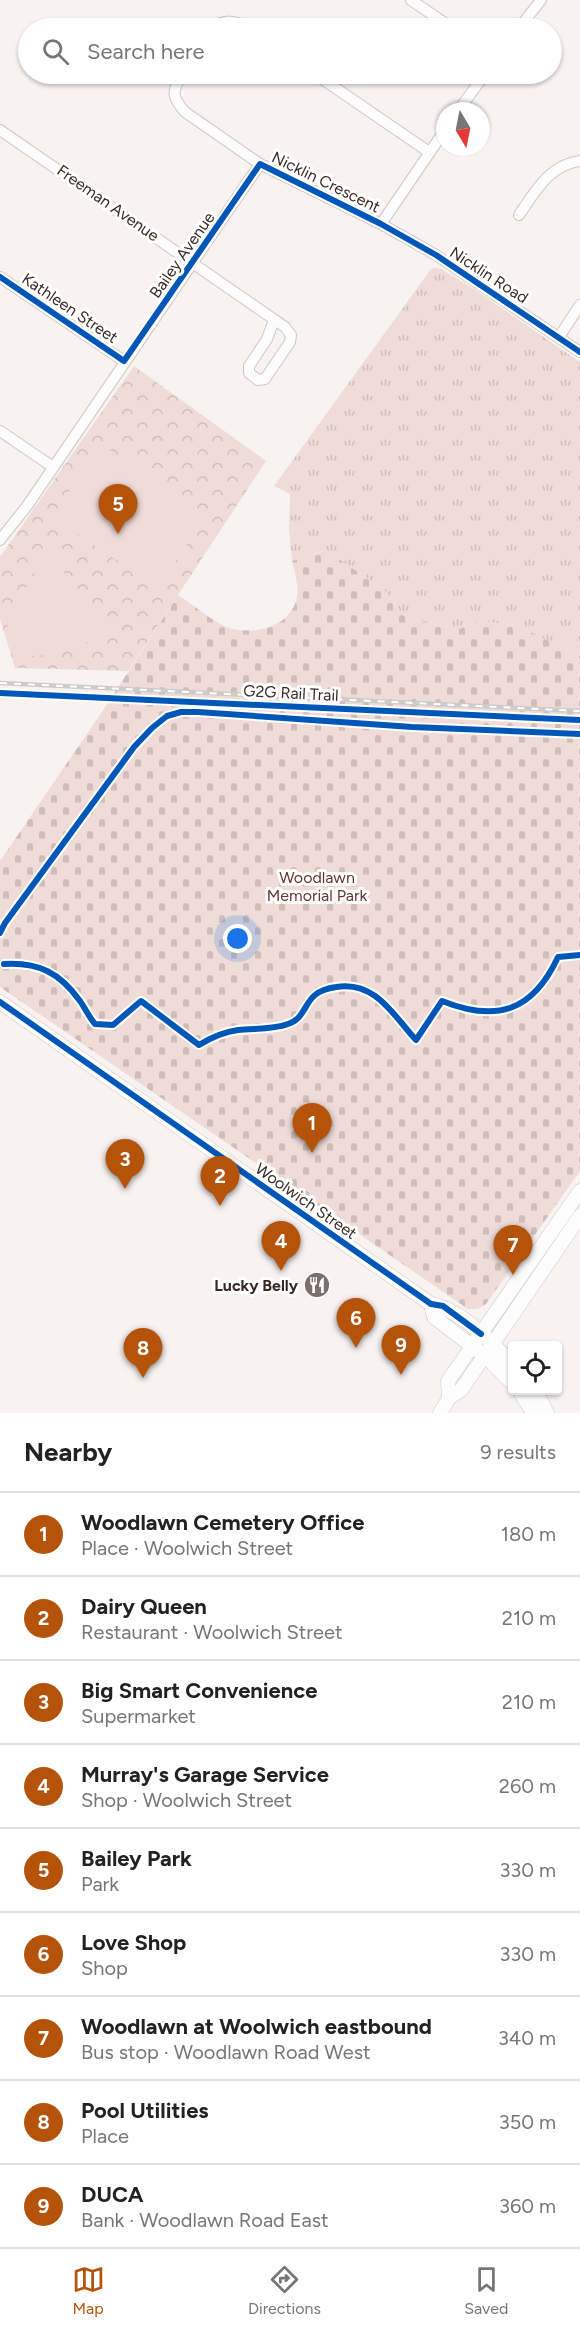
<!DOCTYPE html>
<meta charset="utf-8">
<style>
body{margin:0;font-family:Figtree,sans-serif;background:#f6f6f6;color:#222}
.controls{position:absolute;right:18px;bottom:18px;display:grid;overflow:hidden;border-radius:6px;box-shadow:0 2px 4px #0004}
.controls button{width:54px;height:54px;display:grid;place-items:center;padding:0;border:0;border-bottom:2px solid #e0e0e0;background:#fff;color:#222;font:30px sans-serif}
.compass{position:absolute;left:436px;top:102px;width:54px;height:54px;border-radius:50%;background:#fff;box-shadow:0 2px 4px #0004;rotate:170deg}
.you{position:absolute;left:238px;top:939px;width:21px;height:21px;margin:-15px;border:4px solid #fff;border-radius:50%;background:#1a73e8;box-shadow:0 0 0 9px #1a73e833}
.badge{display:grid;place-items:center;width:39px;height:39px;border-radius:50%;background:#b45309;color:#fff;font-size:20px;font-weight:700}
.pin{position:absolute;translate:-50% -50px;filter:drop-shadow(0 2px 3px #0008)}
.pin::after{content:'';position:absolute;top:32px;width:21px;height:18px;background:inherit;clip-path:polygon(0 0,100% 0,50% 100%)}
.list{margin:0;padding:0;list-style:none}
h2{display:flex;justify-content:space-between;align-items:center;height:78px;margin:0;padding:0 24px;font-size:26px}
h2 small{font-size:20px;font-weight:400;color:#767676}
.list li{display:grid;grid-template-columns:39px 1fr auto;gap:18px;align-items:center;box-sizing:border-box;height:84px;padding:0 24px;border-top:2px solid #e0e0e0}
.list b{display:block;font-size:22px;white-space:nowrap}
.list p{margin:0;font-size:20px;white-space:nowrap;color:#767676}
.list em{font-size:20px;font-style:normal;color:#767676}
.icon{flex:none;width:33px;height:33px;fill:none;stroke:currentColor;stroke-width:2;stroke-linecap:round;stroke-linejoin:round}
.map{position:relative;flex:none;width:580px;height:1413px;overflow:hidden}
.search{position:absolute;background:#fff;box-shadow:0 2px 4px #0004;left:18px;right:18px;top:18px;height:66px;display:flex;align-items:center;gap:15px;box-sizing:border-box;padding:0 21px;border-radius:33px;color:#767676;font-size:22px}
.sheet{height:834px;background:#fff}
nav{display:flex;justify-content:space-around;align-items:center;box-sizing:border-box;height:84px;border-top:2px solid #e0e0e0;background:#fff;font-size:16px;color:#767676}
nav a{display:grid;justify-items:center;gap:3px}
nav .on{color:#b45309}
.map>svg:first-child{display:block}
.grass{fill:url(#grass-tufts)}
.cemetery{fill:url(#cemetery-stones)}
.park{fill:url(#park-crowns)}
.garden{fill:#efdcd8}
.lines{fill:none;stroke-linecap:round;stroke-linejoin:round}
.minor-casing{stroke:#cfc6c4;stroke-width:12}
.major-casing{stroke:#cfc6c4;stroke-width:15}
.minor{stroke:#fefdfd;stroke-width:10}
.major{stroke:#fefdfd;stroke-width:14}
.rail-casing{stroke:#cdcaca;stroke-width:4.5}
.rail{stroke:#fff;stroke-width:2;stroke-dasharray:7;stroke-linecap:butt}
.cycleway-casing{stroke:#fff;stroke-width:10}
.cycleway{stroke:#0057b8;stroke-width:6}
.labels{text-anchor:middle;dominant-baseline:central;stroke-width:6;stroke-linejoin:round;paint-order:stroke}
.street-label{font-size:16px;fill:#372926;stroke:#fff}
.park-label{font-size:16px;fill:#64352c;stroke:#fff}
.poi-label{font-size:16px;font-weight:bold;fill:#372926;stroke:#fff;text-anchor:end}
</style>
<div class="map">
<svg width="580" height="1413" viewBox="0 0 580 1413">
<defs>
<pattern id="grass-tufts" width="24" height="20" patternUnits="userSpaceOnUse" patternTransform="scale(1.5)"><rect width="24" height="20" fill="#efdcd8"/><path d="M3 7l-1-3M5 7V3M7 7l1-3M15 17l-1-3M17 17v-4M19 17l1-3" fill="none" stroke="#cebdb9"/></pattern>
<pattern id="cemetery-stones" width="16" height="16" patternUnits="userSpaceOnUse" patternTransform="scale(1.5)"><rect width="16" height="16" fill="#efdcd8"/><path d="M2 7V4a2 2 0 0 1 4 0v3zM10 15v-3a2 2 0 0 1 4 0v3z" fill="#cebdb9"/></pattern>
<pattern id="park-crowns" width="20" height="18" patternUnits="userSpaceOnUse" patternTransform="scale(1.5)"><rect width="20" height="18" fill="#efdcd8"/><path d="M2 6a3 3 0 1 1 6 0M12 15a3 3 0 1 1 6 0" fill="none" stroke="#cebdb9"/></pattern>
</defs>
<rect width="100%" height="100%" fill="#f8f3f2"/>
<polygon class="grass" points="435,268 441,269 474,289 580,362 580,656 516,625 478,621 457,630 404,616 384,590 326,550 292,561 289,529 290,494 274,486 431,269"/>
<path class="cemetery" d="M326,550L384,590L404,616L457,630L478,621L516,625L580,656V1171L486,1304L478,1309H468L0,987V861L108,703L178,595C192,604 206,616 220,624C245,638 291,630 297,597C299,584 295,573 292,561Z"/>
<polygon class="park" points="134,366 266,461 128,671 15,668 0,619 0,557"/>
<g class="garden">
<polygon points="101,444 207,515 158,588 52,517"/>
<polygon points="52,554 66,569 63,572 109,625 88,642 69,650 19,658 3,613 36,577 32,571 39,560"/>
</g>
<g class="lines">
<g class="minor-casing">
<g id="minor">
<polyline points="411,0 452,28"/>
<path d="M211,28C225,19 236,20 249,28"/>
<polyline points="519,28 541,0"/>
<path d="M182,74C172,92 171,96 185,112L260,164L381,224L436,255L580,352"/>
<polyline points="315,74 429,152"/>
<polyline points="458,111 485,74"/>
<polyline points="0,130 285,327 291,335 290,342 265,379 258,380 249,373 249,366 267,339 274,320"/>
<path d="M519,215C535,192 549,165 580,161"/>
<polyline points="381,224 445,130"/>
<polyline points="0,277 124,361"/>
<polyline points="559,337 580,305"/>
<polyline points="0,431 53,467"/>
<polyline points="0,540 27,506 260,164"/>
</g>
</g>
<g class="major-casing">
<g id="major">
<path d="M0,1002L431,1304C460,1309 492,1342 512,1364"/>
<polyline points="431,1304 434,1317 485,1356 512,1383"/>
<polyline points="519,1390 533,1413"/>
<polyline points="535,1390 547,1413"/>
<polyline points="449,1398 448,1381 580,1191"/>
<polyline points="440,1413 449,1398 461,1390 580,1216"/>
</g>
</g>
<use href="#minor" class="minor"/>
<use href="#major" class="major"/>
<g class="rail-casing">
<polyline id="rail" points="0,683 580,711"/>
</g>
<use href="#rail" class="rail"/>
<g class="cycleway-casing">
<g id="cycleway">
<polyline points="0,277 124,361 260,164 381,224 436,255 580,352"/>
<polyline points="0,693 580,720"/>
<polyline points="0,933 5,923 134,747 152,728 167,716 181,712 198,712 412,727 580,734"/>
<path d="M4,964C39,962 60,973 80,1001C85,1008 89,1017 95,1024L113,1025L141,1001L199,1045C212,1037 223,1032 238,1030C254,1028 272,1030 288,1024C304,1019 304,1004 315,995C321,990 329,988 336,987C375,980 394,1016 416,1040L442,1001C497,1023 533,1011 558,957L580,955"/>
<polyline points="0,1002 431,1304 443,1306 481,1334"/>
</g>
</g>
<use href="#cycleway" class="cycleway"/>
</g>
<defs>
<g id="restaurant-disc" transform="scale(1.35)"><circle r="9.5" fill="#7b706d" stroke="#fff"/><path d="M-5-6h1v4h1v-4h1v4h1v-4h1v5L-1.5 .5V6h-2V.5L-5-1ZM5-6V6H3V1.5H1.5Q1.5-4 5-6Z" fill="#fff"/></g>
</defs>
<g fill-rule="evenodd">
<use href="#restaurant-disc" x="317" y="1285"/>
</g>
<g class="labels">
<g class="street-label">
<text transform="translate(326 182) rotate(26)">Nicklin Crescent</text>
<text transform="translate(108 203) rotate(35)">Freeman Avenue</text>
<text transform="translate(182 255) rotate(-55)">Bailey Avenue</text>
<text transform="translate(489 275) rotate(33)">Nicklin Road</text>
<text transform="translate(70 308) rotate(34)">Kathleen Street</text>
<text transform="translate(291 693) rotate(3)">G2G Rail Trail</text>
<text transform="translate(306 1201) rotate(35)">Woolwich Street</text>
</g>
<g class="park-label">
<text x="317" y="877">Woodlawn<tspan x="317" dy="18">Memorial Park</tspan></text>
</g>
<g class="poi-label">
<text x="298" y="1285">Lucky Belly</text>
</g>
</g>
</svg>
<div class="controls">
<button><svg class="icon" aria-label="locate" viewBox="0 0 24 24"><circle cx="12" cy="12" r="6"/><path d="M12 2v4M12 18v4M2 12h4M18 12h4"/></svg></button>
</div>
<svg class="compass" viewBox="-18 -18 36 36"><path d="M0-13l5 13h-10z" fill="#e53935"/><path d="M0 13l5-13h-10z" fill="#767676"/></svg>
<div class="you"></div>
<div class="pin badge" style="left:312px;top:1153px">1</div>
<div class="pin badge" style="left:220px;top:1206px">2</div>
<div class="pin badge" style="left:125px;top:1189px">3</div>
<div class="pin badge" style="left:281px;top:1271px">4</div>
<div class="pin badge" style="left:118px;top:534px">5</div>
<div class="pin badge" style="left:356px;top:1348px">6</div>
<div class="pin badge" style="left:513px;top:1275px">7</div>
<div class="pin badge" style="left:143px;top:1378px">8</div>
<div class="pin badge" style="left:401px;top:1375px">9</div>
<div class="search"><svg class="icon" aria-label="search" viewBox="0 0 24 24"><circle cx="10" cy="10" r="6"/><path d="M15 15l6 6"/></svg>Search here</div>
</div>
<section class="sheet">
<h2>Nearby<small>9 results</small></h2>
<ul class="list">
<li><span class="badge">1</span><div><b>Woodlawn Cemetery Office</b><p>Place · Woolwich Street</p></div><em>180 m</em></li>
<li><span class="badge">2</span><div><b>Dairy Queen</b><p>Restaurant · Woolwich Street</p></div><em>210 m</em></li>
<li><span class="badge">3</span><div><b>Big Smart Convenience</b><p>Supermarket</p></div><em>210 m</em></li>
<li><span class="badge">4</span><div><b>Murray's Garage Service</b><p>Shop · Woolwich Street</p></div><em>260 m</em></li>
<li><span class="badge">5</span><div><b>Bailey Park</b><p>Park</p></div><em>330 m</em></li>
<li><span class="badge">6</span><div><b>Love Shop</b><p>Shop</p></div><em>330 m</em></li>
<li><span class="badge">7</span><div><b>Woodlawn at Woolwich eastbound</b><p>Bus stop · Woodlawn Road West</p></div><em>340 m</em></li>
<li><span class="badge">8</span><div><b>Pool Utilities</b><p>Place</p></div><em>350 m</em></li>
<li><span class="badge">9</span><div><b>DUCA</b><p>Bank · Woodlawn Road East</p></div><em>360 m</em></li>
</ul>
</section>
<nav>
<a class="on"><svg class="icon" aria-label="map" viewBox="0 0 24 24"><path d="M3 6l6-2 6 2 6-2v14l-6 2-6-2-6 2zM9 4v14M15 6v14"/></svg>Map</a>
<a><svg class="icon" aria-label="directions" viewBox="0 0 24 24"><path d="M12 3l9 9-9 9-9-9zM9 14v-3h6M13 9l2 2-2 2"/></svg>Directions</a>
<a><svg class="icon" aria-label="saved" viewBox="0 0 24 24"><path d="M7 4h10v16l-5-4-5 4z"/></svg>Saved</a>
</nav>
